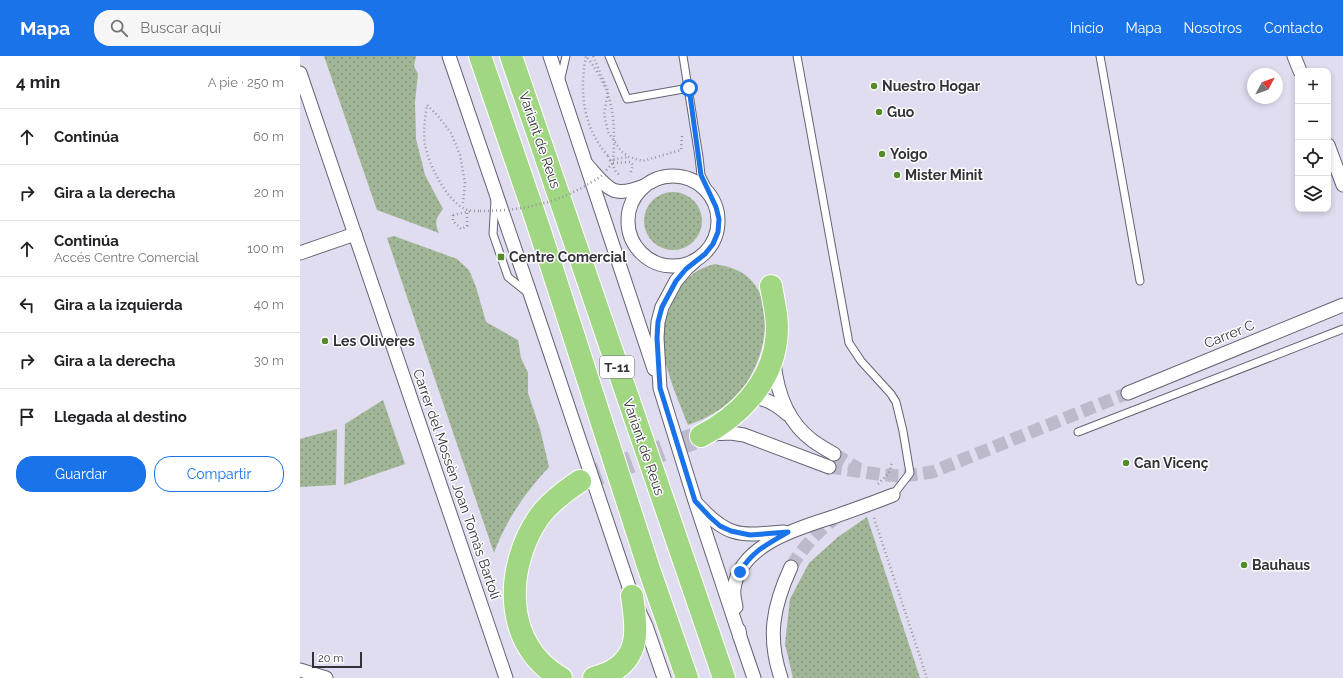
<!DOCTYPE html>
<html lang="es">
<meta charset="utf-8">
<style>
body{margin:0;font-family:Raleway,sans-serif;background:#f6f6f6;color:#202124}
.controls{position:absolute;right:12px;top:12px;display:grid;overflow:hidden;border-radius:8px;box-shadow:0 2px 6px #0003}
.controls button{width:36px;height:36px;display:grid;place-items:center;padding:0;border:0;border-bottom:1px solid #e0e0e0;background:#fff;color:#202124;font:20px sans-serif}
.compass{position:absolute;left:947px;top:12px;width:36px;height:36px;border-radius:50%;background:#fff;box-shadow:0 2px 6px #0003;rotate:49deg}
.scale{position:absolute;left:12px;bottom:10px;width:50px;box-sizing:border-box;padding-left:4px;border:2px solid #333239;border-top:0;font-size:11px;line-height:14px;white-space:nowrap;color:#333239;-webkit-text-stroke:3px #fff;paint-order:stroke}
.stop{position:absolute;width:12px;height:12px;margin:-9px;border:3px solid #1a73e8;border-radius:50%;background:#fff}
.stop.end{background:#1a73e8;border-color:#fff;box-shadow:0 1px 4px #0008}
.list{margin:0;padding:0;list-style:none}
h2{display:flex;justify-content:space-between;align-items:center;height:52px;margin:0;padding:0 16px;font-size:17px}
h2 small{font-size:13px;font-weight:400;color:#757577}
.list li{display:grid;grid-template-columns:26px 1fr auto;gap:12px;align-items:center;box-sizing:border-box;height:56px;padding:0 16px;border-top:1px solid #e0e0e0}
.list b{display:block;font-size:15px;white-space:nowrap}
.list p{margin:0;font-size:13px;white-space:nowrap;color:#757577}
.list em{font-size:13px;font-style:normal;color:#757577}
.actions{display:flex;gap:8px;padding:12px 16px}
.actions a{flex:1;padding:9px 0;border:1px solid #1a73e8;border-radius:16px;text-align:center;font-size:14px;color:#1a73e8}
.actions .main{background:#1a73e8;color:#fff}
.icon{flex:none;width:22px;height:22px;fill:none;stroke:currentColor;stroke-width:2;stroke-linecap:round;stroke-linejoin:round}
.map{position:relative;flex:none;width:1043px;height:622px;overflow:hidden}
header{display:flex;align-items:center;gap:24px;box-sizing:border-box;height:56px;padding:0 20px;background:#1a73e8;color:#fff}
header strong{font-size:19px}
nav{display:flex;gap:22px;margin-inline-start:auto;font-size:14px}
.search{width:280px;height:36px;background:#f6f6f6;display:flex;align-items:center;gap:10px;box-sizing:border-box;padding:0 14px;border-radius:16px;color:#757577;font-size:15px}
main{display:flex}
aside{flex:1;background:#fff}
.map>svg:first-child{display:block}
.grass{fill:url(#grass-dots)}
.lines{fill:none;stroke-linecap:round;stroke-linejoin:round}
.street-tunnel{stroke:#bdbbcb;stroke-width:13;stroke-dasharray:13 6;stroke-linecap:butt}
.highway-tunnel{stroke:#bdbbcb;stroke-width:22;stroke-dasharray:22 11;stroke-linecap:butt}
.lane-casing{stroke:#656372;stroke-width:9}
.street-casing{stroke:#656372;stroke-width:15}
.highway-casing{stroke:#fff;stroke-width:24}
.path{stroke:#9795a2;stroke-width:2.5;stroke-dasharray:1 3;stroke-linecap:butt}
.lane{stroke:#fff;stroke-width:7}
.street{stroke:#fff;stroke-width:13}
.highway{stroke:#a1d682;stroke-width:22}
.path-bridge{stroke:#9795a2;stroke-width:2.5;stroke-dasharray:1 3;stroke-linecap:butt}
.route{stroke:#1a73e8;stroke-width:5}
.poi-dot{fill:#538c29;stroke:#fff;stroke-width:1.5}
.labels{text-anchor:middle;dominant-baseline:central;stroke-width:3;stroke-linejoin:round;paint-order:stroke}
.shield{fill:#fff;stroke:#707074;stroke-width:1}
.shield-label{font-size:13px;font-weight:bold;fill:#333239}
.poi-label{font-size:14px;font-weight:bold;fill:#333239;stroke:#fff;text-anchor:start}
.street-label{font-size:14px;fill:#333239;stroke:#fff}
</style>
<header>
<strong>Mapa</strong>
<div class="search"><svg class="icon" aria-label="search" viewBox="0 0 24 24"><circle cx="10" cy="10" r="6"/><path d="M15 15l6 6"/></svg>Buscar aquí</div>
<nav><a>Inicio</a><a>Mapa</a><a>Nosotros</a><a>Contacto</a></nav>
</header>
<main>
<aside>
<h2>4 min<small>A pie · 250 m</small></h2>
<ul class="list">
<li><svg class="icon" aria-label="ahead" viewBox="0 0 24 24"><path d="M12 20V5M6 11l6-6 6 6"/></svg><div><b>Continúa</b></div><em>60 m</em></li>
<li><svg class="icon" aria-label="right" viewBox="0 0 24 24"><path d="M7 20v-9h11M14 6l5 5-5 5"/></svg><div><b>Gira a la derecha</b></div><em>20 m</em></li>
<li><svg class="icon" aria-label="ahead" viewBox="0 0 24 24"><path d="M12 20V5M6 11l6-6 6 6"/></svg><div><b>Continúa</b><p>Accés Centre Comercial</p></div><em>100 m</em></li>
<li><svg class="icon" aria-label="left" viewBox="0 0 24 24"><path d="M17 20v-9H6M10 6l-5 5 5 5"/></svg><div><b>Gira a la izquierda</b></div><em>40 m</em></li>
<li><svg class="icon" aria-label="right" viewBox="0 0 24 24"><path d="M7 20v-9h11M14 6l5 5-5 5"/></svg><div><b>Gira a la derecha</b></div><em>30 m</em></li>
<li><svg class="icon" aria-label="arrive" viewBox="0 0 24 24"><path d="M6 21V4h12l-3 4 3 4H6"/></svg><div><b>Llegada al destino</b></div></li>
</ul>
<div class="actions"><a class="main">Guardar</a><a>Compartir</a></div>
</aside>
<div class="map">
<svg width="1043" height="622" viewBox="0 0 1043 622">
<defs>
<pattern id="grass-dots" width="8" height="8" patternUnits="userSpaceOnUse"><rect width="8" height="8" fill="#a1b597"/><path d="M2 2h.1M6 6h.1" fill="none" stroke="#84947c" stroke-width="1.8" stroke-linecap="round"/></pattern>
</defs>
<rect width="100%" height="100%" fill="#dfddef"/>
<g class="grass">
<path d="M24,0H116L114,10L118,18L115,46L116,83L125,119L143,153C136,163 134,165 139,177L77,154Z"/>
<circle cx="373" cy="165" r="29"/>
<path d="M94,180L157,203L169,214L176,231L186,266L218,284L221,302L228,317V337L240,373L249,411C226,435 205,466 194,497L87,182Z"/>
<path d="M415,208C425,210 435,212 444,218C482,245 463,314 435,341C422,354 405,363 388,369C377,340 356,297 365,265C368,256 372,248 376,240C386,222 395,213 415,208Z"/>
<polygon points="83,344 105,408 44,429 45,368"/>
<polygon points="37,373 36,429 0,431 0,383"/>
<polygon points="567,461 620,622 493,622 485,588 490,543 509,507 538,481"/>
</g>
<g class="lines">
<g class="street-tunnel">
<polyline points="534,398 559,413"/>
<polyline points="529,411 584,419 604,420 632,416 828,337"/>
<path d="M491,511C504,490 519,473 540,459"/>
</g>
<polyline class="highway-tunnel" points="280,425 401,380"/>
<g class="lane-casing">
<g id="lane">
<polyline points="309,0 327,43 389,32"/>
<polyline points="383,0 399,101 401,119 411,139"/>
<polyline points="497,0 549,287 561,305 591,338 596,346 603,375 610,417 593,439"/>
<polyline points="800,0 840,225"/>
<polyline points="260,26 266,0"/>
<polyline points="195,144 193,178 208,221 228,237"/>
<polyline points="778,376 1043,273"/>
</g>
</g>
<g class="street-casing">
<g id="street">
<polyline points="149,0 231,240 332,540 346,570 364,622"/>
<polyline points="250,0 354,313"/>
<polyline points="994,0 1000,15"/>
<polyline points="0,17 206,622"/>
<polyline points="1028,89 1043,129"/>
<path d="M287,109C308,132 311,143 344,130"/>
<circle cx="373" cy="165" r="45"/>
<polyline points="0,197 55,178"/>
<polyline points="395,205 386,213 376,225 362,251 358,266 357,282 360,332 395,445 440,581"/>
<path d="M474,306C477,336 487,366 513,385C520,390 527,394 534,398"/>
<polyline points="828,337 1043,249"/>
<path d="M449,342C464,340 477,349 487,358"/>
<polyline points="410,378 431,377 444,379 529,411"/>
<path d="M398,449C429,483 441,479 484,476"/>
<path d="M436,551C435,545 433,538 434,533C439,489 498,472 533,461C553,454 573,447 593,439"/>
<polyline points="439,574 440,581 454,622"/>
<polyline points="0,614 26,622"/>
<path d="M481,622C467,581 473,550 491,511"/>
</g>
</g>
<g class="highway-casing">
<g id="highway">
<polyline points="180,0 238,169 349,513 387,622"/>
<polyline points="211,0 424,622"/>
<path d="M401,380C438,361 471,328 476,285C479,266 474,247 471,230"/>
<path d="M261,622C202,589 205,510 239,461C250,446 265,435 280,425"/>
<path d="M294,622C300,620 306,618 312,615C342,599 336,567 332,540"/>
</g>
</g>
<g class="path">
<polyline points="293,0 308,35 304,58 308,76 321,95 329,101 343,105 381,94 382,79"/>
<polyline points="308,100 310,104 328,101"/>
<polyline points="310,104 316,116 321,120"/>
<polyline points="313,107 331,106 333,109 330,119"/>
<path d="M163,147L165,127L160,99L151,77L138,60L127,49C125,62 123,76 125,89C129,109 146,144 165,153C170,155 175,155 180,155"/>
<polyline points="153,159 153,165 161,173 167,170 167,154"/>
<polyline points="578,428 589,417 592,406"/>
<polyline points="574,462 627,622"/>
</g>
<use href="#lane" class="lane"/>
<use href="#street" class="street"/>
<use href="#highway" class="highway"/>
<g class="path-bridge">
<path d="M180,155C217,155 252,149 285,130C290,127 296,124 301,120C305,116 309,111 313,107C316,63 314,36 286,0C279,37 283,71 308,100"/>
<polyline points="153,159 172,155"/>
</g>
</g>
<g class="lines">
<path class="route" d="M389,32L401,119L416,151L419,163L418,176L413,188L405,198L386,213L376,225L362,251L358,266L357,282L360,332L395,445L410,461L420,470L431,475L450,479L488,476C468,488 452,495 440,516"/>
</g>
<g class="poi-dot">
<circle cx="574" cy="30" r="4"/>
<circle cx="579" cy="56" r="4"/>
<circle cx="582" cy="98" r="4"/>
<circle cx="597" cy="119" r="4"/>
<rect x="197" y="197" width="8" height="8" rx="2"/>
<circle cx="25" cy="285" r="4"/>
<circle cx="826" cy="407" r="4"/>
<circle cx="944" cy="509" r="4"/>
</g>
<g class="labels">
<rect class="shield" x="300" y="300" width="34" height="22" rx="3"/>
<g class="shield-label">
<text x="317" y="311">T-11</text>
</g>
<g class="poi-label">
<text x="582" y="30">Nuestro Hogar</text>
<text x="587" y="56">Guo</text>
<text x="590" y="98">Yoigo</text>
<text x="605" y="119">Mister Minit</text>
<text x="209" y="201">Centre Comercial</text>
<text x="33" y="285">Les Oliveres</text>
<text x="834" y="407">Can Vicenç</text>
<text x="952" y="509">Bauhaus</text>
</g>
<g class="street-label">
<text transform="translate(240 84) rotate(71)">Variant de Reus</text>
<text transform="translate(929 278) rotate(-22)">Carrer C</text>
<text transform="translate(344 391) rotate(71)">Variant de Reus</text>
<text transform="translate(157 428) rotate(71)">Carrer del Mossèn Joan Tomàs Bartolí</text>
</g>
</g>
</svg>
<div class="controls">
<button>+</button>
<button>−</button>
<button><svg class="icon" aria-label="locate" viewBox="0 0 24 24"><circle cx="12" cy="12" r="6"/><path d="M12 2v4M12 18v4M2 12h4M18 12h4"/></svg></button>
<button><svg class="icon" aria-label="layers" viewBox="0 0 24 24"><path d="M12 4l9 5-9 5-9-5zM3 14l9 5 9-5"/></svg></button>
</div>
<svg class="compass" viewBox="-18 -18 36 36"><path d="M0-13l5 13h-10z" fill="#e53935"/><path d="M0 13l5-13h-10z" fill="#757577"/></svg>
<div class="scale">20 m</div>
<div class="stop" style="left:389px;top:32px"></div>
<div class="stop end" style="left:440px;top:516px"></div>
</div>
</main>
